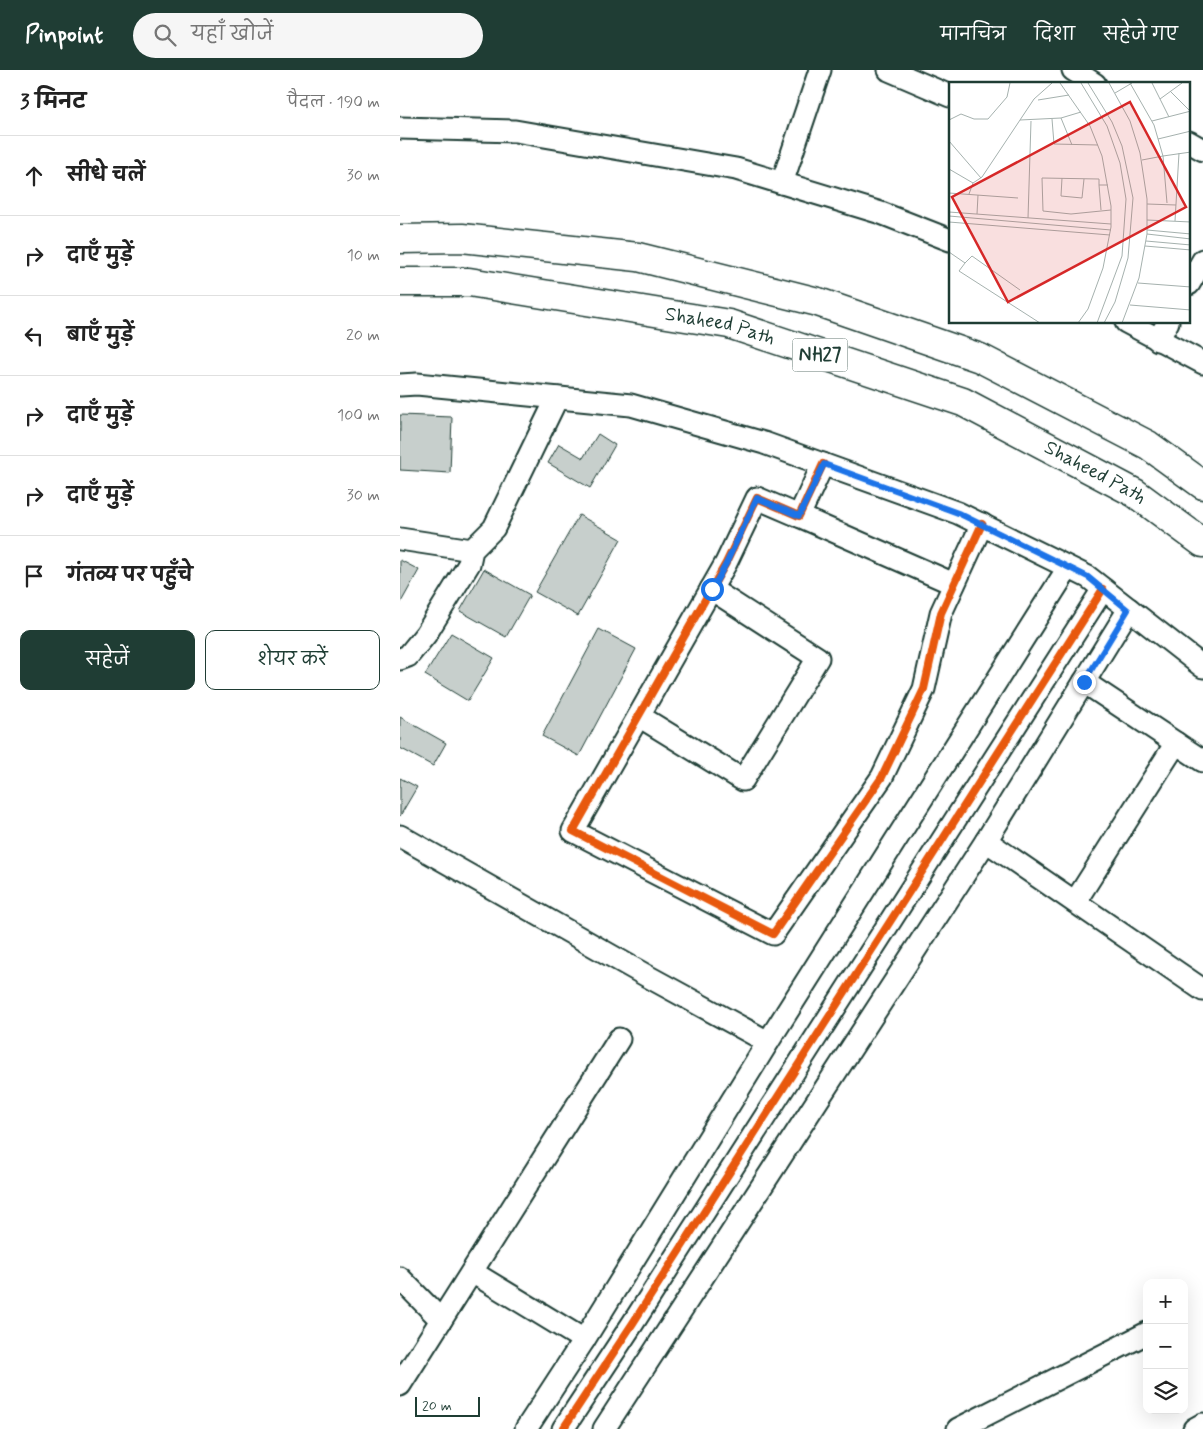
<!DOCTYPE html>
<html lang="hi">
<meta charset="utf-8">
<style>
body{margin:0;font-family:Mynerve,"Playpen Sans Deva",sans-serif;background:#f6f6f6;color:#222}
.controls{position:absolute;right:15px;bottom:15px;display:grid;overflow:hidden;border-radius:10px;box-shadow:0 5px 20px #0002}
.controls button{width:45px;height:45px;display:grid;place-items:center;padding:0;border:0;border-bottom:1px solid #e0e0e0;background:#fff;color:#222;font:25px sans-serif}
.scale{position:absolute;left:15px;bottom:12px;width:65px;box-sizing:border-box;padding-left:5px;border:2px solid #1f3d34;border-top:0;font-size:14px;line-height:18px;white-space:nowrap;color:#1f3d34;-webkit-text-stroke:4px #fff;paint-order:stroke}
.stop{position:absolute;width:15px;height:15px;margin:-11px;border:4px solid #1a73e8;border-radius:50%;background:#fff}
.stop.end{background:#1a73e8;border-color:#fff;box-shadow:0 1px 5px #0008}
.list{margin:0;padding:0;list-style:none}
h2{display:flex;justify-content:space-between;align-items:center;height:65px;margin:0;padding:0 20px;font-size:21px}
h2 small{font-size:16px;font-weight:400;color:#767676}
.list li{display:grid;grid-template-columns:32px 1fr auto;gap:15px;align-items:center;box-sizing:border-box;height:80px;padding:0 20px;border-top:1px solid #e0e0e0}
.list b{display:block;font-size:19px;white-space:nowrap}
.list em{font-size:16px;font-style:normal;color:#767676}
.actions{display:flex;gap:10px;padding:15px 20px}
.actions a{flex:1;padding:11px 0;border:1px solid #1f3d34;border-radius:10px;text-align:center;font-size:18px;color:#1f3d34}
.actions .main{background:#1f3d34;color:#fff}
.icon{flex:none;width:28px;height:28px;fill:none;stroke:currentColor;stroke-width:2;stroke-linecap:round;stroke-linejoin:round}
.map{position:relative;flex:none;width:803px;height:1359px;overflow:hidden}
header{display:flex;align-items:center;gap:30px;box-sizing:border-box;height:70px;padding:0 25px;background:#1f3d34;color:#fff}
header strong{font-size:24px}
nav{display:flex;gap:28px;margin-inline-start:auto;font-size:18px}
.search{width:350px;height:45px;background:#f6f6f6;display:flex;align-items:center;gap:12px;box-sizing:border-box;padding:0 18px;border-radius:28px;color:#767676;font-size:19px}
main{display:flex}
aside{flex:1;background:#fff}
.map>svg:first-child{display:block}
.building{fill:#c7cfcc;stroke:#1f3d34}
.lines{fill:none;stroke-linecap:round;stroke-linejoin:round}
.minor-casing{stroke:#1f3d34;stroke-width:25}
.highway-casing{stroke:#1f3d34;stroke-width:31}
.minor{stroke:#fff;stroke-width:21}
.highway{stroke:#fff;stroke-width:28}
.cycleway-casing{stroke:#fff;stroke-width:11}
.cycleway{stroke:#e8590c;stroke-width:8}
.route{stroke:#1a73e8;stroke-width:6}
.labels{text-anchor:middle;dominant-baseline:central;stroke-width:4.5;stroke-linejoin:round;paint-order:stroke}
.shield{fill:#fff;stroke:#627771;stroke-width:1}
.shield-label{font-size:19px;font-weight:bold;fill:#1f3d34}
.street-label{font-size:20px;fill:#1f3d34;stroke:#fff}
.inset-road{fill:none;stroke:#a5b1ae;stroke-width:1}
.view{fill:#d62828;fill-opacity:0.15;stroke:#d62828;stroke-width:2.5}
.inset-edge{fill:none;stroke:#1f3d34;stroke-width:2.5}
</style>
<header>
<strong>Pinpoint</strong>
<div class="search"><svg class="icon" aria-label="search" viewBox="0 0 24 24"><circle cx="10" cy="10" r="6"/><path d="M15 15l6 6"/></svg>यहाँ खोजें</div>
<nav><a>मानचित्र</a><a>दिशा</a><a>सहेजे गए</a></nav>
</header>
<main>
<aside>
<h2>3 मिनट<small>पैदल · 190 m</small></h2>
<ul class="list">
<li><svg class="icon" aria-label="ahead" viewBox="0 0 24 24"><path d="M12 20V5M6 11l6-6 6 6"/></svg><div><b>सीधे चलें</b></div><em>30 m</em></li>
<li><svg class="icon" aria-label="right" viewBox="0 0 24 24"><path d="M7 20v-9h11M14 6l5 5-5 5"/></svg><div><b>दाएँ मुड़ें</b></div><em>10 m</em></li>
<li><svg class="icon" aria-label="left" viewBox="0 0 24 24"><path d="M17 20v-9H6M10 6l-5 5 5 5"/></svg><div><b>बाएँ मुड़ें</b></div><em>20 m</em></li>
<li><svg class="icon" aria-label="right" viewBox="0 0 24 24"><path d="M7 20v-9h11M14 6l5 5-5 5"/></svg><div><b>दाएँ मुड़ें</b></div><em>100 m</em></li>
<li><svg class="icon" aria-label="right" viewBox="0 0 24 24"><path d="M7 20v-9h11M14 6l5 5-5 5"/></svg><div><b>दाएँ मुड़ें</b></div><em>30 m</em></li>
<li><svg class="icon" aria-label="arrive" viewBox="0 0 24 24"><path d="M6 21V4h12l-3 4 3 4H6"/></svg><div><b>गंतव्य पर पहुँचे</b></div></li>
</ul>
<div class="actions"><a class="main">सहेजें</a><a>शेयर करें</a></div>
</aside>
<div class="map">
<svg width="803" height="1359" viewBox="0 0 803 1359">
<rect width="100%" height="100%" fill="#fff"/>
<filter id="ink" filterUnits="userSpaceOnUse"><feTurbulence type="fractalNoise" baseFrequency=".02" numOctaves="2"/><feDisplacementMap in="SourceGraphic" scale="10" xChannelSelector="R" yChannelSelector="G"/><feConvolveMatrix kernelMatrix="1 2 1 2 8 2 1 2 1" color-interpolation-filters="sRGB"/></filter>
<g filter="url(#ink)">
<g class="building">
<polygon points="0,345 52,347 50,403 0,400"/>
<polygon points="198,364 215,375 190,418 148,393 159,374 183,388"/>
<polygon points="179,445 221,469 178,546 135,522"/>
<polygon points="0,490 19,500 0,534"/>
<polygon points="84,499 130,525 106,567 60,541"/>
<polygon points="199,559 236,579 179,686 142,666"/>
<polygon points="51,563 94,588 68,631 25,605"/>
<polygon points="0,647 46,673 33,696 0,678"/>
<polygon points="0,708 17,717 0,746"/>
</g>
<g class="lines">
<g class="minor-casing">
<g id="minor">
<polyline points="489,0 550,26"/>
<polyline points="673,0 695,14"/>
<polyline points="0,58 115,61 336,99 481,143 550,170"/>
<polyline points="789,72 803,80"/>
<polyline points="382,113 420,0"/>
<polyline points="789,214 803,190"/>
<polyline points="726,252 803,293"/>
<polyline points="758,270 768,252"/>
<polyline points="0,315 17,314 231,335 364,373 558,443 688,507 803,597"/>
<polyline points="423,394 399,446 357,428 326,493 173,761 373,864 482,707 524,619 541,543 582,454"/>
<polyline points="399,446 554,514"/>
<polyline points="0,469 72,480"/>
<polyline points="0,589 8,586 26,564 69,494 72,480 94,458 157,328"/>
<polyline points="684,612 803,691"/>
<polyline points="239,646 343,710 418,588 311,519"/>
<polyline points="0,766 247,906 368,972"/>
<polyline points="586,771 803,920"/>
<polyline points="675,832 776,673"/>
<polyline points="72,1202 184,1270"/>
<polyline points="0,1208 41,1250"/>
<polyline points="0,1315 219,969"/>
<polyline points="126,1359 184,1270 368,972 668,498"/>
<polyline points="163,1359 233,1253 703,519"/>
<polyline points="204,1359 586,771 729,539"/>
<polyline points="558,1359 747,1263"/>
<polyline points="794,1359 803,1354"/>
</g>
</g>
<g class="highway-casing">
<g id="highway">
<polyline points="0,169 62,168 238,187 418,232 580,288 748,375 803,415"/>
<path id="s1" d="M0,212H69L329,254L563,332L735,423L803,473"/>
</g>
</g>
<use href="#minor" class="minor"/>
<use href="#highway" class="highway"/>
<g class="cycleway-casing">
<g id="cycleway">
<polyline points="423,394 399,446 357,428 326,493 173,761 373,864 482,707 524,619 541,543 582,454"/>
<polyline points="163,1359 233,1253 703,519"/>
</g>
</g>
<use href="#cycleway" class="cycleway"/>
</g>
</g>
<g class="lines" filter="url(#ink)">
<polyline class="route" points="312,519 326,494 357,428 399,446 424,394 558,443 688,507 728,540 684,612"/>
</g>
<g class="labels">
<rect class="shield" x="392.5" y="268.5" width="55" height="33" rx="4"/>
<g class="shield-label">
<text x="420" y="285">NH27</text>
</g>
<g class="street-label">
<text stroke="none"><textPath href="#s1" startOffset="324">Shaheed Path</textPath></text>
<text stroke="none"><textPath href="#s1" startOffset="729">Shaheed Path</textPath></text>
</g>
</g>
<g transform="translate(549 12)">
<rect width="241" height="241" fill="#fff"/>
<path class="inset-road" d="M111,1L141,44L153,74L162,124V145L154,186L139,227L129,241M132,1L158,44L171,81L177,117L173,174L148,241M139,1L163,40L173,64L184,116L179,176L166,220L155,241M160,1L181,39L191,71L198,117V152L190,196L173,241M181,1L205,43L214,74L242,70M203,1L211,17L233,1M221,9L241,29M166,11L183,1M211,17L220,35M89,18L120,13M112,36L123,63M103,37L105,62L149,63M0,38L12,32L25,37H39L58,15L61,1M71,38L112,36L132,30M203,39L242,29M209,57L242,49M0,59L32,96M193,78L214,74L218,121M0,87L24,101M113,96L112,114L133,116L135,97M150,103L152,128M159,103H150V97L93,96L94,129L122,132L162,128M0,111L69,116M20,112L24,101L33,95L85,17L103,1M198,122L227,123M0,130L162,142M28,132L29,113M0,134L162,148M79,136L82,39M198,138L242,140M226,139L230,71M0,140L161,153M198,148L242,152M198,152L242,157M197,159L242,163M196,164L242,168M0,170L16,181L10,189L91,241M16,181L23,174L71,208M189,201L242,205M181,223L242,228"/>
<path class="view" d="M181,20L237,125L59,220L3,115Z"/>
<rect width="241" height="241" class="inset-edge"/>
</g>
</svg>
<div class="controls">
<button>+</button>
<button>−</button>
<button><svg class="icon" aria-label="layers" viewBox="0 0 24 24"><path d="M12 4l9 5-9 5-9-5zM3 14l9 5 9-5"/></svg></button>
</div>
<div class="scale">20 m</div>
<div class="stop" style="left:312px;top:519px"></div>
<div class="stop end" style="left:684px;top:612px"></div>
</div>
</main>
